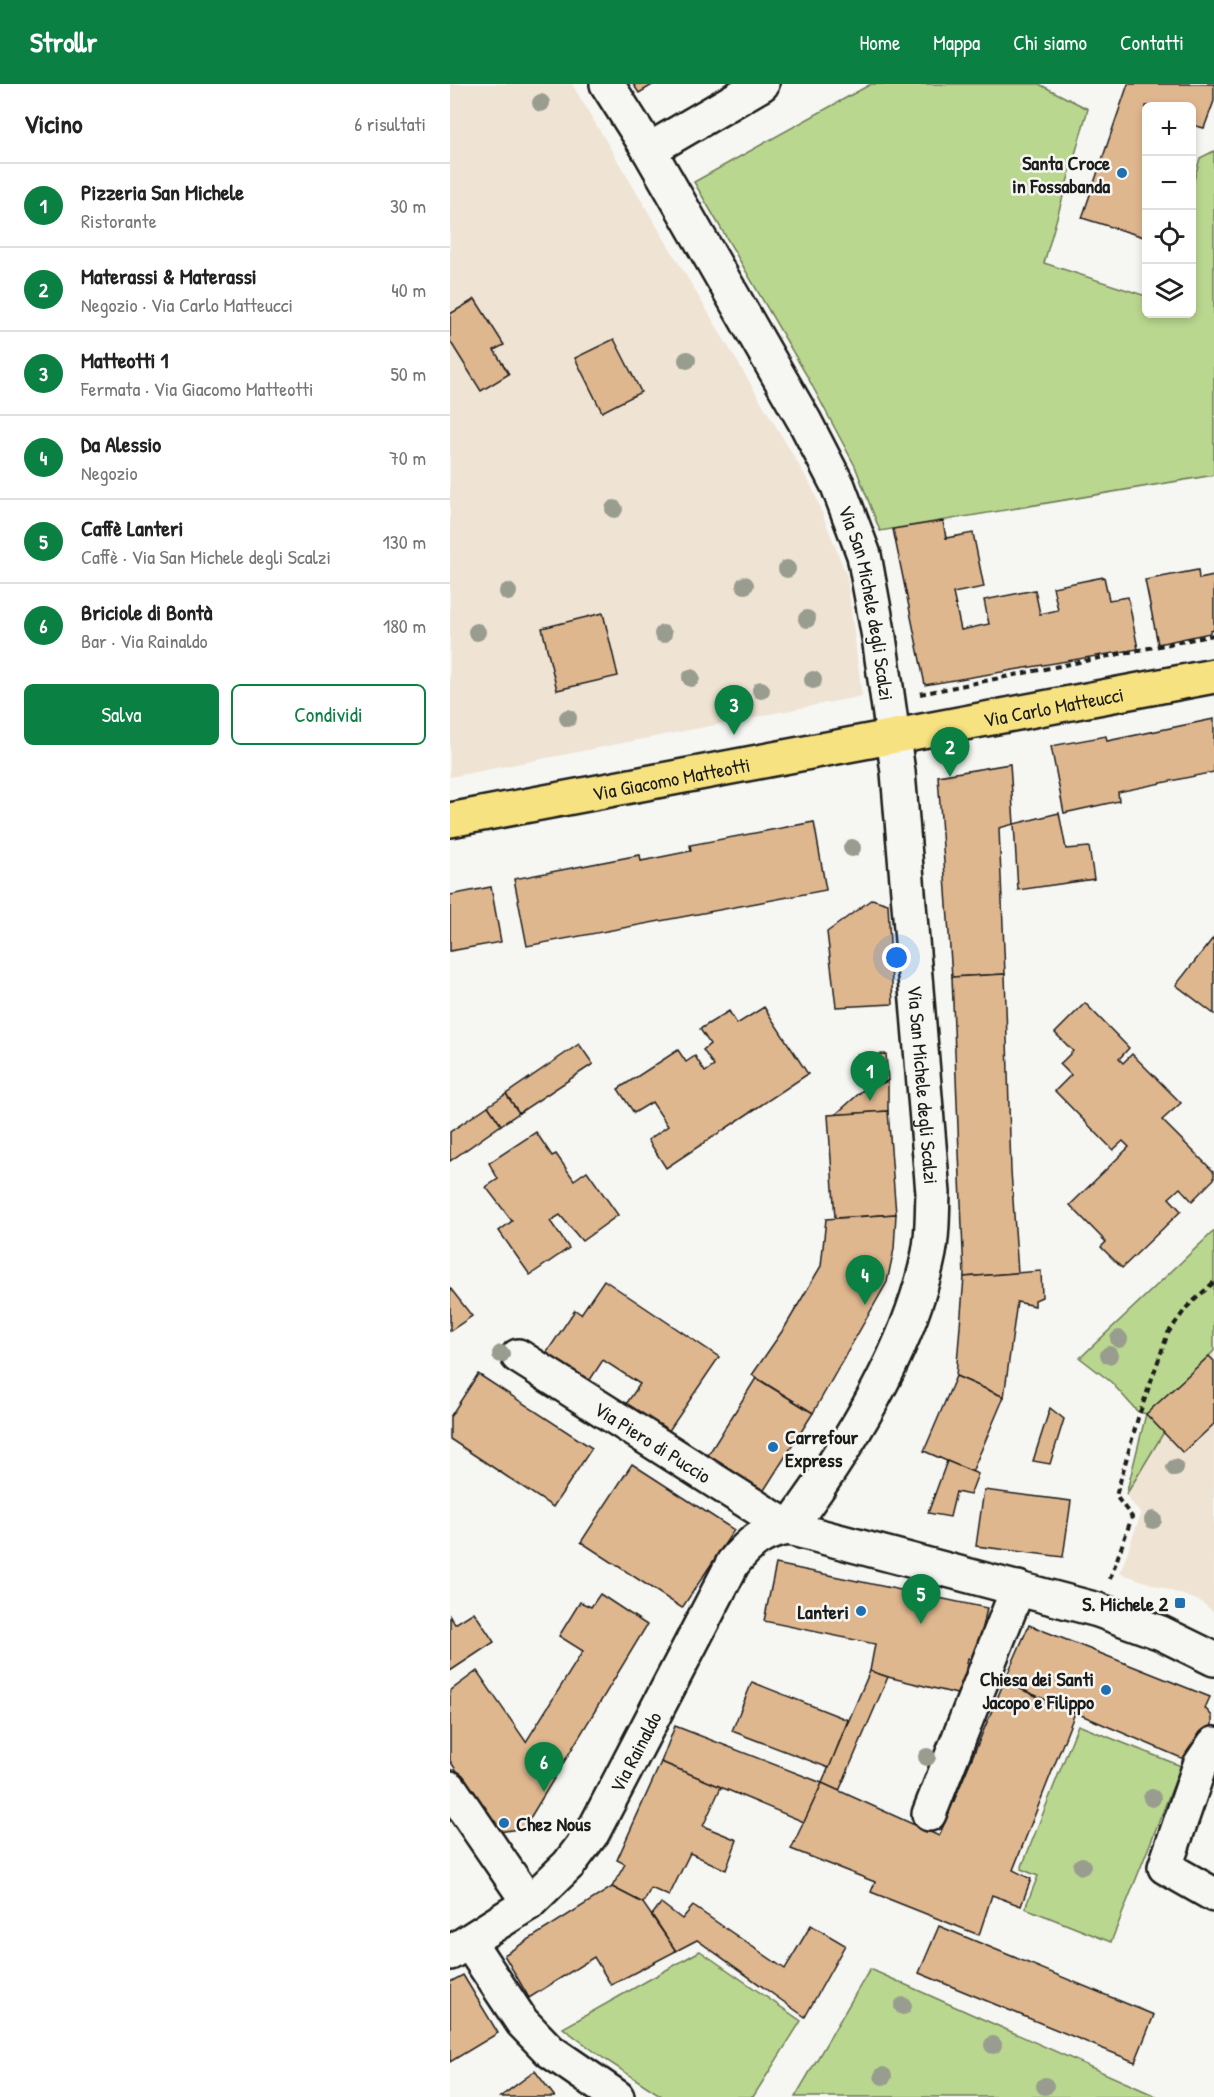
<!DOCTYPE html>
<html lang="it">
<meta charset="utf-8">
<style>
body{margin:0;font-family:"Patrick Hand",sans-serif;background:#f2f2f2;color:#222}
.controls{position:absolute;right:18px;top:18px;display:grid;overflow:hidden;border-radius:9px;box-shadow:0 3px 9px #0003}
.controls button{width:54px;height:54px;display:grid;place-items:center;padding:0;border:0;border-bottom:2px solid #e0e0e0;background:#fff;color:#222;font:30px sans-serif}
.you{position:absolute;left:447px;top:874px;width:21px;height:21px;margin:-15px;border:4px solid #fff;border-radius:50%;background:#1a73e8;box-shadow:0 0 0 9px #1a73e833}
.badge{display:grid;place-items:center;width:39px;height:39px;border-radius:50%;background:#0b8043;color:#fff;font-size:20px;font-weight:700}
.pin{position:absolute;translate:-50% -50px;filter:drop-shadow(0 2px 3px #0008)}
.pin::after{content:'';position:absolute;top:32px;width:21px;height:18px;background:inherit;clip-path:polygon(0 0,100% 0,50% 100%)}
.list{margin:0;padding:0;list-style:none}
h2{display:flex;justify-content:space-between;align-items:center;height:78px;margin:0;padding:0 24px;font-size:26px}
h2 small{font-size:20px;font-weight:400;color:#767676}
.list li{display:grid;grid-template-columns:39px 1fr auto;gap:18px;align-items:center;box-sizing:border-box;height:84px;padding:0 24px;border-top:2px solid #e0e0e0}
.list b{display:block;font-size:22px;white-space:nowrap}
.list p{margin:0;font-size:20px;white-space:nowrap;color:#767676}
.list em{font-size:20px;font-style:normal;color:#767676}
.actions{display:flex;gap:12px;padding:18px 24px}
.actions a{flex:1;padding:14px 0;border:2px solid #0b8043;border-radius:9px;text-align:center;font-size:21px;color:#0b8043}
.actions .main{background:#0b8043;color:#fff}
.icon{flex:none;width:33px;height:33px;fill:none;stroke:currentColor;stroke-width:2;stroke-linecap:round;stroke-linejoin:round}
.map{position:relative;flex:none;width:764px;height:2013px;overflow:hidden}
header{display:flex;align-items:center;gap:36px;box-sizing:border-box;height:84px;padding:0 30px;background:#0b8043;color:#fff}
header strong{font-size:28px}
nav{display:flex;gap:33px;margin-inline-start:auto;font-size:21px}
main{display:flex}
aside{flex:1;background:#fff}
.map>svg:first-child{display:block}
.built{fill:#efe3d4}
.green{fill:#bad78f;stroke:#6b7a56;stroke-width:1.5}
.building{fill:#dfb78f;stroke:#1c1c1c;stroke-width:1.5}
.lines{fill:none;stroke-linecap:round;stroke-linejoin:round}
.minor-casing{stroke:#1c1c1c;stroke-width:38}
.major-casing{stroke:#1c1c1c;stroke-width:38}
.path{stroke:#1c1c1c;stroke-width:4;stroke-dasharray:6 4.5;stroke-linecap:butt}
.minor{stroke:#f6f6f2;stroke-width:33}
.major{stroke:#f7e281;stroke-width:33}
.tree{fill:#989d8f}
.poi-dot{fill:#1f6fb2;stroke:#f6f6f2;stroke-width:2}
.labels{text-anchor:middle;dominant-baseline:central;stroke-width:5;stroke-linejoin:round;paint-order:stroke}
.poi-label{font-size:20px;font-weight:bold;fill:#1c1c1c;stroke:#f6f6f2;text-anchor:end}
.street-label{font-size:20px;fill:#1c1c1c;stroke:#f6f6f2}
</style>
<header>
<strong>Strollr</strong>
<nav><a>Home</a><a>Mappa</a><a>Chi siamo</a><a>Contatti</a></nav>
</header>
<main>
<aside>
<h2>Vicino<small>6 risultati</small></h2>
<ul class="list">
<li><span class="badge">1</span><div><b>Pizzeria San Michele</b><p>Ristorante</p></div><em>30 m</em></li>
<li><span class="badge">2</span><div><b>Materassi &amp; Materassi</b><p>Negozio · Via Carlo Matteucci</p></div><em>40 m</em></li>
<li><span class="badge">3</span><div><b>Matteotti 1</b><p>Fermata · Via Giacomo Matteotti</p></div><em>50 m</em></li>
<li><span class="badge">4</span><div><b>Da Alessio</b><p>Negozio</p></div><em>70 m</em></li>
<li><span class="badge">5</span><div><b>Caffè Lanteri</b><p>Caffè · Via San Michele degli Scalzi</p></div><em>130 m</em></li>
<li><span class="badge">6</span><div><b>Briciole di Bontà</b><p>Bar · Via Rainaldo</p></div><em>180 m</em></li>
</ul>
<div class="actions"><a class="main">Salva</a><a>Condividi</a></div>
</aside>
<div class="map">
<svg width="764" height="2013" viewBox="0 0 764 2013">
<rect width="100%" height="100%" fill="#f6f6f2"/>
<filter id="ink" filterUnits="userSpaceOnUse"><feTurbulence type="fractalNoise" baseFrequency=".0167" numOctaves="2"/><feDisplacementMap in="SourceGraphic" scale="12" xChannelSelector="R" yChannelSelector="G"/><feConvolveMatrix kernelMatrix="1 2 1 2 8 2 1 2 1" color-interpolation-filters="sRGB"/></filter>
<g filter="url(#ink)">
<g class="built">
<polygon points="0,0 122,0 362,403 397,493 412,612 0,693"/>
<polygon points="764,1267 764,1528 750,1517 670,1489 691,1430 676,1411 714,1349 696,1330"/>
</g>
<g class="green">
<polygon points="421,0 589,0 638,25 594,179 696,212 696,230 742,230 742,103 750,74 764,67 764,391 430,447 405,382 357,292 244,98"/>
<polygon points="764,1147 764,1267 697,1330 714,1348 676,1411 696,1330 687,1327 661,1298 630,1274"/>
<polygon points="628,1641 731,1682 661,1858 575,1824 588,1792 571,1785"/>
<polygon points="250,1867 351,1937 303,2013 213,2013 153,1974 113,1944"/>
<polygon points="420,1885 708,2013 345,2013"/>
</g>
<g class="building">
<polygon points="183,0 204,0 189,9"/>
<polygon points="678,0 764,0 764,17 754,44 742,41 742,22 696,22 696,147 694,153 632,134"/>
<polygon points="25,215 54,261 44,266 59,290 31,307 0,257 0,230"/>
<polygon points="164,255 191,308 152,328 125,274"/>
<polygon points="493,437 496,454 523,449 534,503 503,509 511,546 539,540 534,516 585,506 590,530 608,526 603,503 654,493 659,516 678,513 688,565 475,601 443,445"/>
<polygon points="748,486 749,495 764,492 764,546 760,547 760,549 708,560 695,496"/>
<polygon points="153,529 168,592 107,606 92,544"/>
<polygon points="764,635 764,688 668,708 669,717 614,729 601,662 656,652 657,657"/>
<polygon points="560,680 564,740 549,744 555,890 502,893 488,692"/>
<polygon points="609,729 616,765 639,763 644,795 568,806 564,740"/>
<polygon points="364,738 376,806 77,862 64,795 190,771 191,777 241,767 240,761"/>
<polygon points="41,803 51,858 0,867 0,811"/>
<polygon points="422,815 438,820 443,920 386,923 377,848"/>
<polygon points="764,853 764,930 726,901"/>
<polygon points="555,890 561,1087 568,1189 514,1193 502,893"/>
<polygon points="635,919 679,964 669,975 673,979 682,970 731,1019 712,1036 764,1088 764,1095 742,1117 730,1104 719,1114 731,1127 672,1184 651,1163 656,1158 620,1121 679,1063 673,1057 663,1066 605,1007 621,991 610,980 623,967 605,949"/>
<polygon points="314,923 358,990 216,1084 198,1056 218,1042 202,1018 184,1029 168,1005 228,966 236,978 245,972 255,988 264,982 253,966 260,960 250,945 279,927 287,940"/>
<polygon points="129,960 143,980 69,1029 56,1010"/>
<polygon points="436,970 438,997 410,998 408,971"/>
<polygon points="438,997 438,1027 385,1031 412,1007"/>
<polygon points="56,1010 69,1029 51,1041 38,1022"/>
<polygon points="38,1022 51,1041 0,1077 0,1048"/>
<polygon points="438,1027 446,1130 385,1134 378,1031"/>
<polygon points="86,1048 102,1072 106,1070 124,1096 137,1087 168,1131 132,1157 110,1131 100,1137 119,1164 80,1191 49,1147 62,1137 36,1103 48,1095 39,1079"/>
<polygon points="446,1130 444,1165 437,1198 363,1329 302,1291 335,1243 371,1182 376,1135"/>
<polygon points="591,1187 592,1213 585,1216 585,1222 567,1218 554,1313 506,1292 514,1193"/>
<polygon points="154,1196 269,1273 214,1354 172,1326 190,1300 153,1276 136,1302 93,1274 125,1226 131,1230"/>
<polygon points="0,1204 22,1232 0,1247"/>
<polygon points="759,1272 764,1277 764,1340 733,1369 696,1330"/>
<polygon points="28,1290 142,1364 103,1423 0,1355 0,1333"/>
<polygon points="506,1292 554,1313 522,1388 474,1367"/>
<polygon points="306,1294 363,1329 311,1411 255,1376"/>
<polygon points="600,1324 614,1335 600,1380 583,1377"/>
<polygon points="497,1377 528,1390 520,1411 506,1408 500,1433 478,1429"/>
<polygon points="182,1380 284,1446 232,1524 131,1458"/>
<polygon points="534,1406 621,1417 613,1473 526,1462"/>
<polygon points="326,1480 537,1524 526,1577 518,1574 511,1611 438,1593 420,1587 425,1560 314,1537"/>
<polygon points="150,1510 197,1541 74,1744 49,1748 0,1677 0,1607 27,1587 76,1658 133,1567 109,1552 130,1518 141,1523"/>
<polygon points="24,1528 44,1558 0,1587 0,1532 5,1540"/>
<polygon points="579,1541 760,1613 755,1624 762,1632 762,1641 758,1653 751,1659 742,1661 736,1676 554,1598"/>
<polygon points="420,1587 438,1593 389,1707 372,1699"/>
<polygon points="302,1598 398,1636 379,1684 282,1647"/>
<polygon points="554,1598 625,1629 563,1786 581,1795 571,1822 542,1811 529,1851 421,1808 425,1798 341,1765 372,1699 489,1752"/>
<polygon points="225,1642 372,1699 354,1738 211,1678"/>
<polygon points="211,1678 271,1703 253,1742 287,1756 276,1786 240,1769 219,1812 201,1804 193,1819 162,1803 175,1780 167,1776"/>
<polygon points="162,1803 193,1819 226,1867 161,1901 144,1873 79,1914 54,1871"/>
<polygon points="211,1819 232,1835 243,1822 335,1885 361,1841 395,1861 355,1933 247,1856 226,1867 202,1831"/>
<polygon points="489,1842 704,1931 685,1978 469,1889"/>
<polygon points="13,1891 48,1949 0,1978 0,1898"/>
<polygon points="85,1987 105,2013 50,2013"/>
</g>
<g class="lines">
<g class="minor-casing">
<g id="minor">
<path id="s1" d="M157,0L199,66L355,338L388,402L414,471L429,553L448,688L483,1109C482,1129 483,1149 479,1169C460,1264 397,1366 339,1444"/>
<polyline points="199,66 312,0"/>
<path id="s2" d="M68,1272L339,1444L648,1526L711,1549L764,1575"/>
<polyline points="764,1660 750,1681 715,1783 764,1811"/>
<polyline points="0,1704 79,1819"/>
<polyline points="479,1730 568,1504"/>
<polyline points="19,1858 72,1938 100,1967 167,2013"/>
<path id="s3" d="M0,1869L79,1819L119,1780L143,1748L283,1479C300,1458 313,1448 339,1444"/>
</g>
</g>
<g class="major-casing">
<g id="major">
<path id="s4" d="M0,736L764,592"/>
</g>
</g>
<g class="path">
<polyline points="470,610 764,551"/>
<polyline points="660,1495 682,1433 666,1412 688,1334 718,1249 737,1223 764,1198"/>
</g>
<use href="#minor" class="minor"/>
<use href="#major" class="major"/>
</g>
<g class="tree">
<circle cx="91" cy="19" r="9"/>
<circle cx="237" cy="276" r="9"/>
<circle cx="164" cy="425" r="9"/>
<circle cx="337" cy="485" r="9"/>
<circle cx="295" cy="501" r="9"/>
<circle cx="58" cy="508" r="9"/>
<circle cx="357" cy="535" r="9"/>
<circle cx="27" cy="548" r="9"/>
<circle cx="213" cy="550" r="9"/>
<circle cx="241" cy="594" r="9"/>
<circle cx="363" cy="596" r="9"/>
<circle cx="311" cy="606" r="9"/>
<circle cx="118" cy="634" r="9"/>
<circle cx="402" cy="764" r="9"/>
<circle cx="669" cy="1255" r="9"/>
<circle cx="51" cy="1270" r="9"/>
<circle cx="659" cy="1271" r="9"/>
<circle cx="725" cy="1384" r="9"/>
<circle cx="703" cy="1436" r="9"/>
<circle cx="477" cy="1673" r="9"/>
<circle cx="702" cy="1714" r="9"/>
<circle cx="632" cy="1782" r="9"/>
<circle cx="453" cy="1922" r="9"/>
<circle cx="543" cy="1961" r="9"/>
<circle cx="433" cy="1992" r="9"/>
<circle cx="595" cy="2002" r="9"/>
</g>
</g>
<g class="poi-dot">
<circle cx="672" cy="89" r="6"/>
<circle cx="323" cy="1363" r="6"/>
<rect x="724" y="1513" width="12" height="12" rx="3"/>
<circle cx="411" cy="1527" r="6"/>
<circle cx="656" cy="1606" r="6"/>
<circle cx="54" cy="1739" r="6"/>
</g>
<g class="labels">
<g class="poi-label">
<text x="660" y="78">Santa Croce<tspan x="660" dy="23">in Fossabanda</tspan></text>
<text x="335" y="1352" text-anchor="start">Carrefour<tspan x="335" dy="23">Express</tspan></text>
<text x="718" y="1519">S. Michele 2</text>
<text x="399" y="1527">Lanteri</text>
<text x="644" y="1594">Chiesa dei Santi<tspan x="644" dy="23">Jacopo e Filippo</tspan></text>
<text x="66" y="1739" text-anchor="start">Chez Nous</text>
</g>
<g class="street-label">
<text stroke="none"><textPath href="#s1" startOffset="585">Via San Michele degli Scalzi</textPath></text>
<text stroke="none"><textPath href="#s4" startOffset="614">Via Carlo Matteucci</textPath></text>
<text stroke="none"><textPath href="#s4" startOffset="225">Via Giacomo Matteotti</textPath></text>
<text stroke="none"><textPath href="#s1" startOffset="1071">Via San Michele degli Scalzi</textPath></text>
<text stroke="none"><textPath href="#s2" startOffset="160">Via Piero di Puccio</textPath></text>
<text stroke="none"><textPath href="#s3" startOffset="280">Via Rainaldo</textPath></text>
</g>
</g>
</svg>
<div class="controls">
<button>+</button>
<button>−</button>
<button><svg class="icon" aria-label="locate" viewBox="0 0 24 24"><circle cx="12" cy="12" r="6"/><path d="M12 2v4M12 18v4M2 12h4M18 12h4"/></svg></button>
<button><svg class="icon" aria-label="layers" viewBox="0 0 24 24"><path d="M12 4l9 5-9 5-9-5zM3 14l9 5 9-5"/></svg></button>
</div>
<div class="you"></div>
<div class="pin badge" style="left:420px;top:1017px">1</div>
<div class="pin badge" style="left:500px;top:693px">2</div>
<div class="pin badge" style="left:284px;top:651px">3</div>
<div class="pin badge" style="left:415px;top:1221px">4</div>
<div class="pin badge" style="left:471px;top:1540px">5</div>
<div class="pin badge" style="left:94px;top:1708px">6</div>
</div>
</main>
